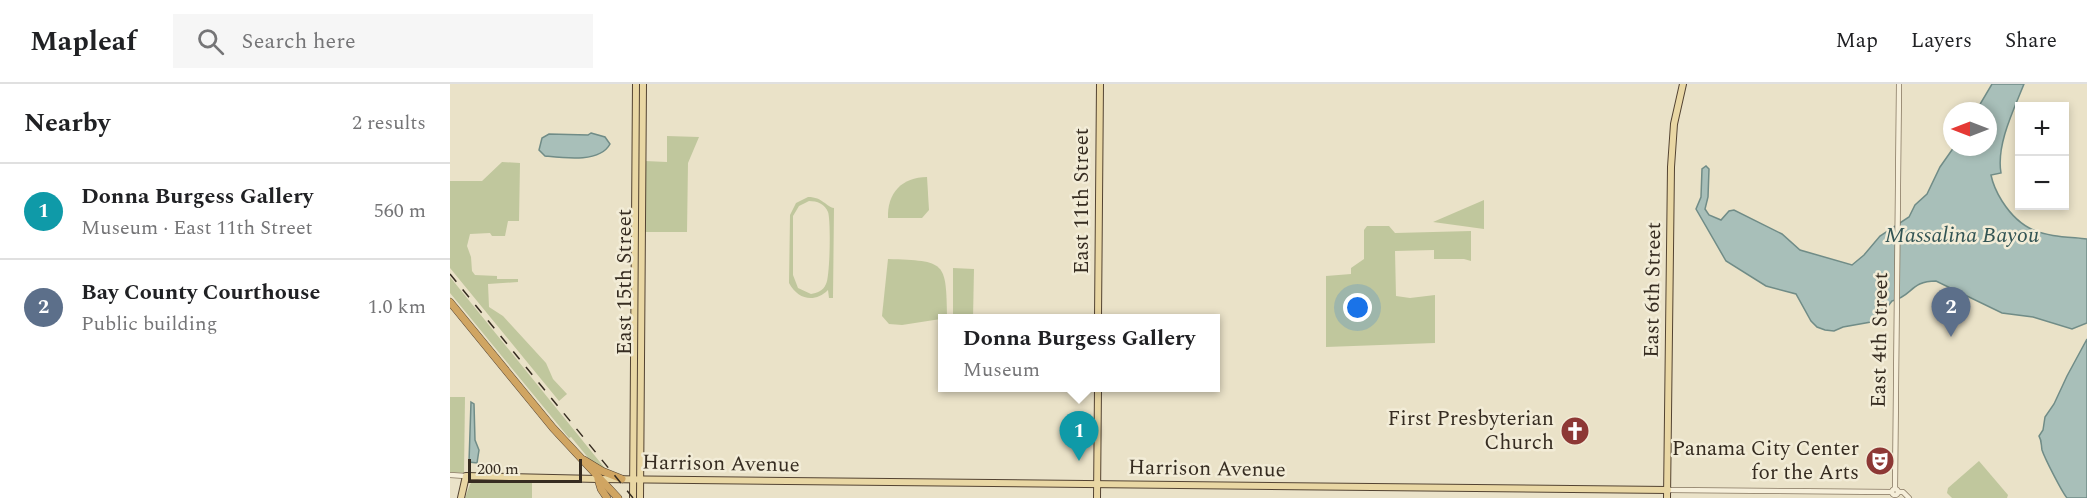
<!DOCTYPE html>
<meta charset="utf-8">
<style>
body{margin:0;font-family:Spectral,serif;background:#f6f6f6;color:#202124}
.controls{position:absolute;right:18px;top:18px;display:grid;overflow:hidden;border-radius:0px;box-shadow:0 3px 9px #0003}
.controls button{width:54px;height:54px;display:grid;place-items:center;padding:0;border:0;border-bottom:2px solid #e0e0e0;background:#fff;color:#202124;font:30px sans-serif}
.compass{position:absolute;left:1493px;top:18px;width:54px;height:54px;border-radius:50%;background:#fff;box-shadow:0 3px 9px #0003;rotate:270deg}
.scale{position:absolute;left:18px;bottom:15px;width:114px;box-sizing:border-box;padding-left:6px;border:3px solid #362c21;border-top:0;font-size:16px;line-height:21px;white-space:nowrap;color:#362c21;-webkit-text-stroke:4px #f2ecd7;paint-order:stroke}
.you{position:absolute;left:908px;top:224px;width:21px;height:21px;margin:-15px;border:4px solid #fff;border-radius:50%;background:#1a73e8;box-shadow:0 0 0 9px #1a73e833}
.badge{display:grid;place-items:center;width:39px;height:39px;border-radius:50%;background:#8d3835;color:#fff;font-size:20px;font-weight:700}
.pin{position:absolute;translate:-50% -50px;filter:drop-shadow(0 2px 3px #0008)}
.pin::after{content:'';position:absolute;top:32px;width:21px;height:18px;background:inherit;clip-path:polygon(0 0,100% 0,50% 100%)}
.popup{position:absolute;left:488px;top:230px;width:282px;height:78px;box-sizing:border-box;display:grid;place-content:center;border-radius:0px;background:#fff;filter:drop-shadow(0 2px 4px #0005);font-size:20px;white-space:nowrap;color:#757577}
.popup b{font-size:22px;color:#202124}
.popup::after{content:'';position:absolute;left:50%;top:100%;margin-left:-12px;border:12px solid transparent;border-top-color:#fff}
.list{margin:0;padding:0;list-style:none}
h2{display:flex;justify-content:space-between;align-items:center;height:78px;margin:0;padding:0 24px;font-size:26px}
h2 small{font-size:20px;font-weight:400;color:#757577}
.list li{display:grid;grid-template-columns:39px 1fr auto;gap:18px;align-items:center;box-sizing:border-box;height:96px;padding:0 24px;border-top:2px solid #e0e0e0}
.list b{display:block;font-size:22px;white-space:nowrap}
.list p{margin:0;font-size:20px;white-space:nowrap;color:#757577}
.list em{font-size:20px;font-style:normal;color:#757577}
.icon{flex:none;width:33px;height:33px;fill:none;stroke:currentColor;stroke-width:2;stroke-linecap:round;stroke-linejoin:round}
.map{position:relative;flex:none;width:1637px;height:414px;overflow:hidden}
header{display:flex;align-items:center;gap:36px;box-sizing:border-box;height:84px;padding:0 30px;background:#fff;border-bottom:2px solid #e0e0e0}
header strong{font-size:28px}
nav{display:flex;gap:33px;margin-inline-start:auto;font-size:21px}
.search{width:420px;height:54px;background:#f6f6f6;display:flex;align-items:center;gap:15px;box-sizing:border-box;padding:0 21px;border-radius:0px;color:#757577;font-size:22px}
main{display:flex}
aside{flex:1;background:#fff}
.map>svg:first-child{display:block}
.green{fill:#c0c79d;fill-rule:evenodd}
.water{fill:#a8bfb9;stroke:#708c87;stroke-width:1.5}
.lines{fill:none;stroke-linecap:round;stroke-linejoin:round}
.minor-casing{stroke:#84755f;stroke-width:6}
.major-casing{stroke:#534332;stroke-width:8}
.highway-casing{stroke:#534332;stroke-width:8}
.minor{stroke:#f6efda;stroke-width:4.5}
.major{stroke:#e9d7a4;stroke-width:6}
.highway{stroke:#d0a562;stroke-width:7}
.rail{stroke:#362c21;stroke-width:1.5;stroke-dasharray:10 10;stroke-linecap:butt}
.labels{text-anchor:middle;dominant-baseline:central;stroke-width:5;stroke-linejoin:round;paint-order:stroke}
.street-label{font-size:21px;fill:#362c21;stroke:#f2ecd7}
.poi-label{font-size:21px;fill:#362c21;stroke:#f2ecd7;text-anchor:end}
.water-label{font-size:22px;font-style:italic;fill:#325454;stroke:#f2ecd7}
</style>
<header>
<strong>Mapleaf</strong>
<div class="search"><svg class="icon" aria-label="search" viewBox="0 0 24 24"><circle cx="10" cy="10" r="6"/><path d="M15 15l6 6"/></svg>Search here</div>
<nav><a>Map</a><a>Layers</a><a>Share</a></nav>
</header>
<main>
<aside>
<h2>Nearby<small>2 results</small></h2>
<ul class="list">
<li><span class="badge" style="background:#0f9aa8">1</span><div><b>Donna Burgess Gallery</b><p>Museum · East 11th Street</p></div><em>560 m</em></li>
<li><span class="badge" style="background:#5c6f8a">2</span><div><b>Bay County Courthouse</b><p>Public building</p></div><em>1.0 km</em></li>
</ul>
</aside>
<div class="map">
<svg width="1637" height="414" viewBox="0 0 1637 414">
<rect width="100%" height="100%" fill="#eae2c8"/>
<g class="green">
<polygon points="217,52 249,53 238,79 237,148 194,148 195,77 217,78"/>
<polygon points="52,78 70,79 69,137 58,137 55,152 42,152 40,149 20,150 17,162 21,173 22,187 25,191 47,192 47,195 68,195 68,198 38,200 39,223 53,232 96,279 103,295 117,310 109,317 0,184 0,97 32,97"/>
<path d="M477,93L479,126L472,134H438C437,109 452,93 477,93Z"/>
<path d="M358,113C373,113 376,123 384,124L383,214H379L378,206C365,219 348,216 339,199L340,131L346,119ZM359,117C367,117 375,120 378,128C381,136 380,194 376,200C373,207 367,209 361,210L348,204L343,191V132L349,122Z"/>
<polygon points="1034,116 1034,145 983,138"/>
<polygon points="917,142 939,142 945,149 1021,147 1021,177 1014,175 984,175 984,166 945,167 946,212 960,214 985,211 985,259 876,263 876,192 901,190 901,184 914,175 914,146"/>
<path d="M438,175C496,177 496,177 497,234L452,241L439,240L432,232Z"/>
<polygon points="503,184 524,185 523,234 503,234"/>
<polygon points="0,193 158,388 140,376 121,353 119,354 0,209"/>
<polygon points="0,313 15,313 14,389 0,388"/>
<polygon points="1529,377 1558,411 1557,414 1502,414 1497,409 1498,404"/>
<polygon points="24,397 82,399 82,414 15,414 20,400"/>
</g>
<g class="water">
<path d="M1542,0H1574C1564,25 1546,61 1551,89L1541,91C1543,101 1547,109 1552,117C1575,153 1598,151 1637,155V239L1622,245L1583,233L1552,229L1486,197C1460,197 1463,212 1442,217L1431,231L1421,238L1393,243L1384,247L1375,246L1367,243L1361,237L1346,210L1316,202L1276,177L1246,125L1251,113L1252,85L1256,82L1259,85L1258,113L1255,125L1259,131L1271,136L1279,127L1284,126L1332,150L1350,166L1402,181L1414,171L1430,152L1459,133L1465,121L1477,110L1490,83L1504,63H1538V27H1526Z"/>
<path d="M141,49L155,53L160,60C150,79 114,74 95,72L89,66L92,54L99,50L138,51Z"/>
<path d="M1637,255V414H1617C1612,408 1595,375 1592,366C1591,361 1592,357 1589,352L1593,346L1595,333L1604,320L1617,292Z"/>
<polygon points="21,318 24,320 25,356 29,366 27,379 19,378"/>
</g>
<g class="lines">
<g class="minor-casing">
<g id="minor">
<polyline points="0,391 16,392"/>
<circle cx="1445" cy="408" r="3"/>
<polyline points="1445,405 1449,0"/>
<polyline points="1218,406 1442,408"/>
<polyline points="1448,408 1453,408 1459,414"/>
</g>
</g>
<g class="major-casing">
<g id="major">
<polyline points="648,234 650,0"/>
<polyline points="11,414 16,392 148,395 1218,406"/>
<polyline points="183,414 186,0"/>
<polyline points="190,414 193,0"/>
<polyline points="647,414 648,304"/>
<polyline points="1217,414 1221,83 1224,40 1233,0"/>
</g>
</g>
<g class="highway-casing">
<g id="highway">
<polyline points="0,218 103,344 168,414"/>
<polyline points="134,376 152,387 172,395"/>
<polyline points="148,395 151,405 157,414"/>
</g>
</g>
<use href="#minor" class="minor"/>
<use href="#major" class="major"/>
<use href="#highway" class="highway"/>
<polyline class="rail" points="0,190 183,414"/>
</g>
<defs>
<g id="church-disc" transform="scale(1.5)"><circle r="9.5" fill="#8d3835" stroke="#f2ecd7"/><path d="M-1.2-6h2.4v3.5h3.3v2.4h-3.3V6h-2.4V-.1h-3.3v-2.4h3.3Z" fill="#fff"/></g>
<g id="theatre-disc" transform="scale(1.5)"><circle r="9.5" fill="#8d3835" stroke="#f2ecd7"/><path d="M-5-5.5Q0-4 5-5.5V0Q5 5 0 6Q-5 5-5 0ZM-3.3-2.5H-1v1.5H-3.3ZM1-2.5H3.3v1.5H1ZM-2.8 1Q0 5.5 2.8 1Z" fill="#fff"/></g>
</defs>
<g fill-rule="evenodd">
<use href="#church-disc" x="1125" y="347"/>
<use href="#theatre-disc" x="1430" y="377"/>
</g>
<g class="labels">
<g class="street-label">
<text transform="translate(632 117) rotate(-90)">East 11th Street</text>
<text transform="translate(175 198) rotate(-90)">East 15th Street</text>
<text transform="translate(1203 206) rotate(-89)">East 6th Street</text>
<text transform="translate(1430 256) rotate(-89)">East 4th Street</text>
<text transform="translate(271 380) rotate(1)">Harrison Avenue</text>
<text transform="translate(757 385) rotate(1)">Harrison Avenue</text>
</g>
<g class="poi-label">
<text x="1104" y="335">First Presbyterian<tspan x="1104" dy="24">Church</tspan></text>
<text x="1409" y="365">Panama City Center<tspan x="1409" dy="24">for the Arts</tspan></text>
</g>
<g class="water-label">
<text x="1512" y="151">Massalina Bayou</text>
</g>
</g>
</svg>
<div class="controls">
<button>+</button>
<button>−</button>
</div>
<svg class="compass" viewBox="-18 -18 36 36"><path d="M0-13l5 13h-10z" fill="#e53935"/><path d="M0 13l5-13h-10z" fill="#757577"/></svg>
<div class="scale">200 m</div>
<div class="you"></div>
<div class="pin badge" style="left:629px;top:377px;background:#0f9aa8">1</div>
<div class="popup"><b>Donna Burgess Gallery</b>Museum</div>
<div class="pin badge" style="left:1501px;top:253px;background:#5c6f8a">2</div>
</div>
</main>
